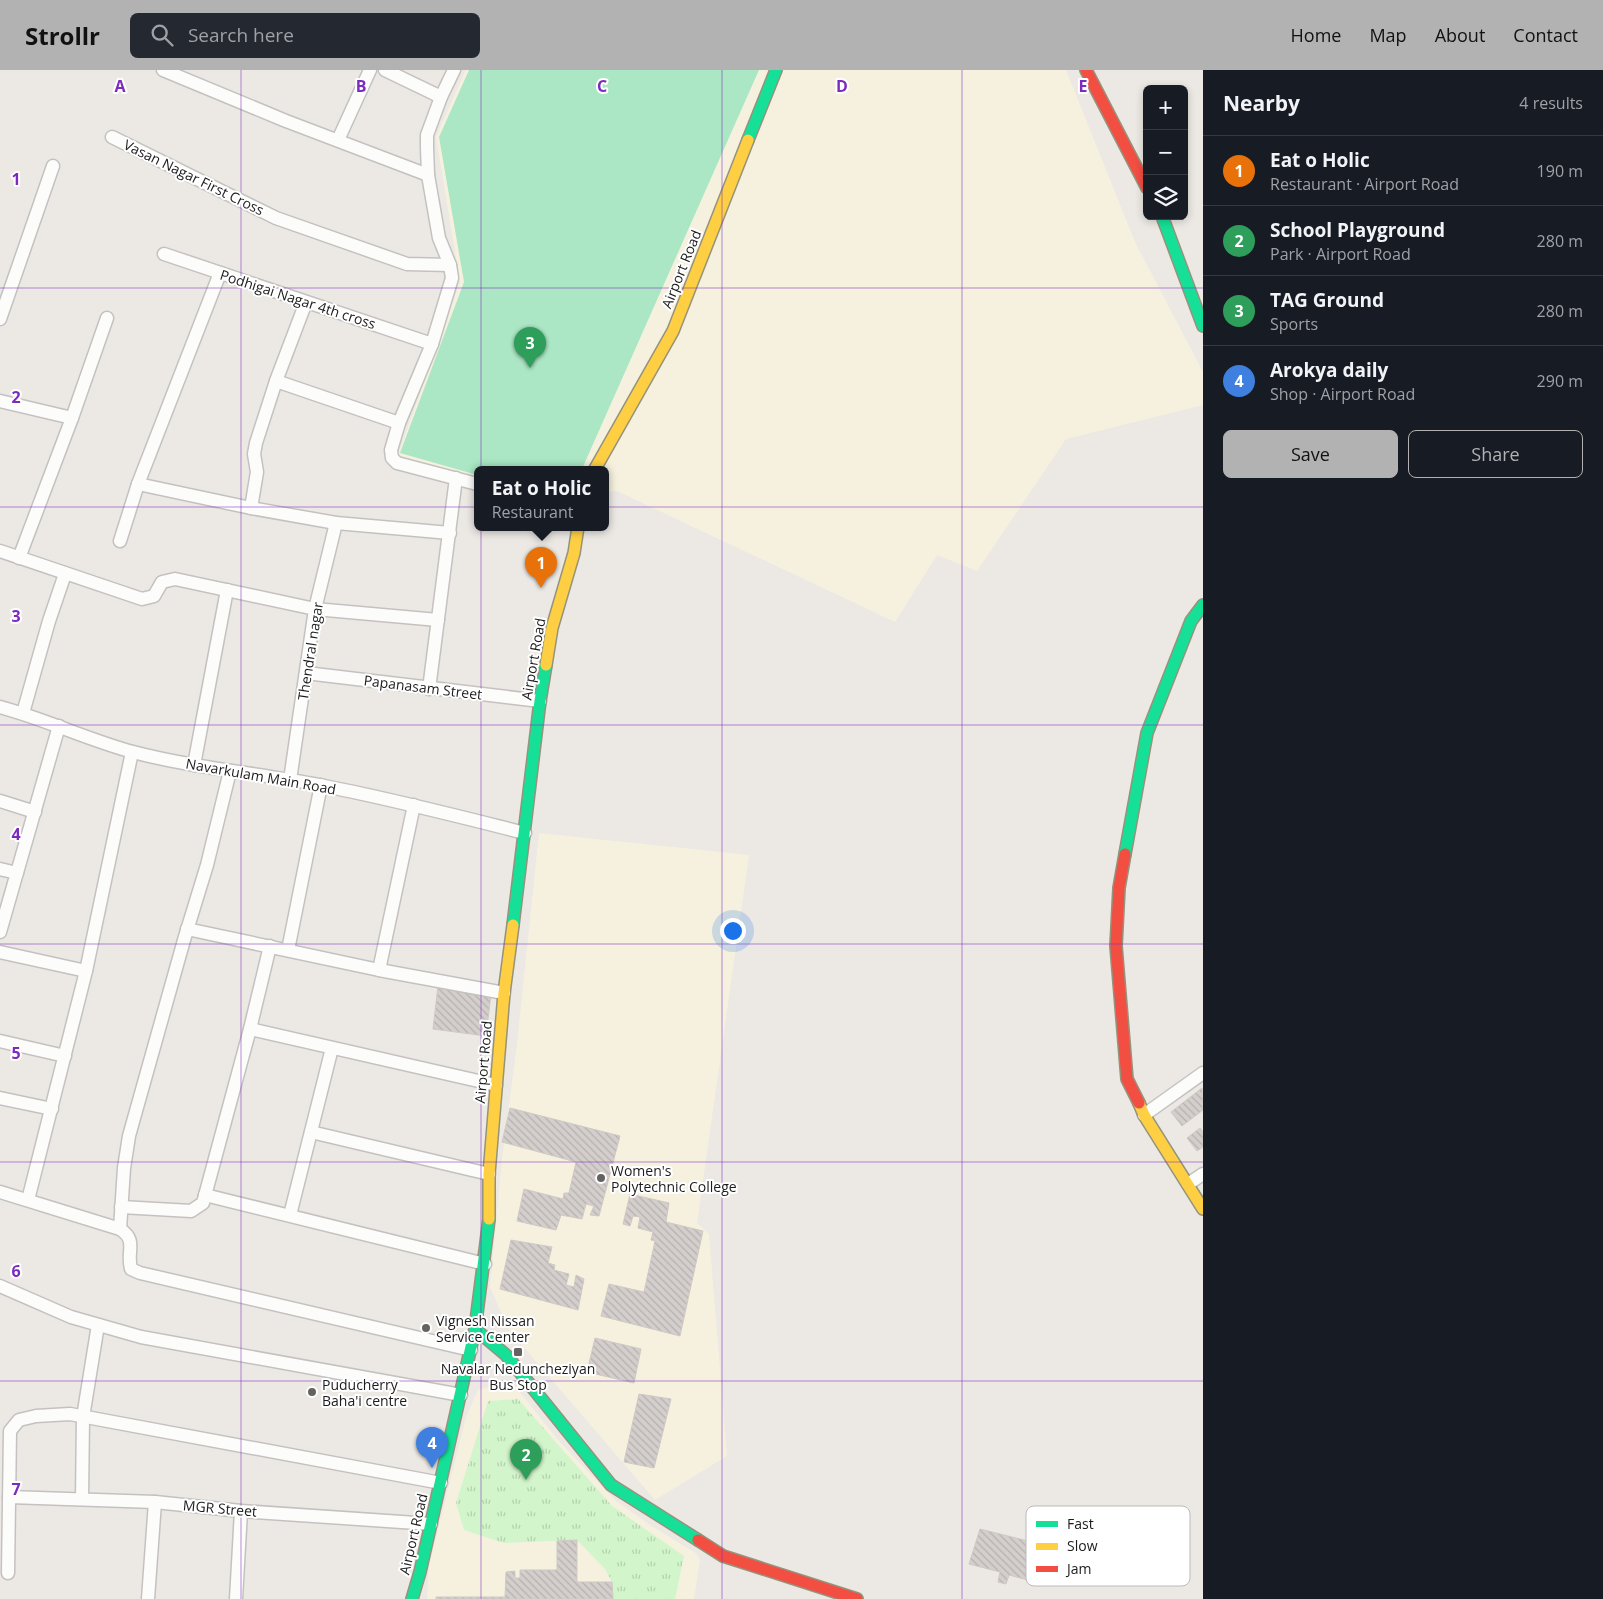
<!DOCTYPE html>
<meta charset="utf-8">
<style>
body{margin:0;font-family:"Open Sans",sans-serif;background:#242831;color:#f1f3f6}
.controls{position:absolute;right:15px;top:15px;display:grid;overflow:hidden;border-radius:8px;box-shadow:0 2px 8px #0003}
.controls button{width:45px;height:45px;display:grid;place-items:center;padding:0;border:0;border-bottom:1px solid #363941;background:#171b24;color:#f1f3f6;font:25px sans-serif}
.you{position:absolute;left:732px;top:860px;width:18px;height:18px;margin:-12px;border:4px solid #fff;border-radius:50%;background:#1a73e8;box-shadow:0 0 0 8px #1a73e833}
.badge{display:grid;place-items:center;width:32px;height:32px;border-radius:50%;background:#b2b2b3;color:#fff;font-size:16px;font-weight:700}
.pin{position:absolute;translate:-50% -41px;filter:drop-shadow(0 1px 2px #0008)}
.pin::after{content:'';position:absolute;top:26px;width:18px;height:15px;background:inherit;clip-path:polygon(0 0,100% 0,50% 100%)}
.popup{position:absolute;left:474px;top:396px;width:135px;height:65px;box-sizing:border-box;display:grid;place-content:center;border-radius:8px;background:#171b24;filter:drop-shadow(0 1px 4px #0005);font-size:16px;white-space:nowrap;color:#9ea1a6}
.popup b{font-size:19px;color:#f1f3f6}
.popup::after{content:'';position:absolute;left:50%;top:100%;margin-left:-10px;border:10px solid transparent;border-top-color:#171b24}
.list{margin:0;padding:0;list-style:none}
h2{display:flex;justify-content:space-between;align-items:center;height:65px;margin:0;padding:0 20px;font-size:21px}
h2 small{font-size:16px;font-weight:400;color:#9ea1a6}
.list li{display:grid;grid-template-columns:32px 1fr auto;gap:15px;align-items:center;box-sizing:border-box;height:70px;padding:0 20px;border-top:1px solid #363941}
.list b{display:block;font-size:19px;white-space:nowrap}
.list p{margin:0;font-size:16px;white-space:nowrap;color:#9ea1a6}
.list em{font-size:16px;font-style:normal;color:#9ea1a6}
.actions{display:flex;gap:10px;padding:15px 20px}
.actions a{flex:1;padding:11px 0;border:1px solid #b2b2b3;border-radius:8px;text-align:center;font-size:18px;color:#b2b2b3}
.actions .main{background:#b2b2b3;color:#111}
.icon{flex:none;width:28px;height:28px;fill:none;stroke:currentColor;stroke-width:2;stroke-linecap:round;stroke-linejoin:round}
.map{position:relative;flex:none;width:1203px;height:1529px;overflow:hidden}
header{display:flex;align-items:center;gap:30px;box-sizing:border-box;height:70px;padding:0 25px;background:#b2b2b3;color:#111}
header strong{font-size:24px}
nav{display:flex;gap:28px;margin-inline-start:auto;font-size:18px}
.search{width:350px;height:45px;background:#242831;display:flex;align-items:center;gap:12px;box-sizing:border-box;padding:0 18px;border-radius:8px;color:#9ea1a6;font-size:19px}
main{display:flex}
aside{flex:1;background:#171b24}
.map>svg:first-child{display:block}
.education{fill:#f6f1de}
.park{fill:url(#park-tufts)}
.pitch{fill:#abe7c4}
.building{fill:url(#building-back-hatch);stroke:#cfc9c5}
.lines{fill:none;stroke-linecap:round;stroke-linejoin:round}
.street-casing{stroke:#c4c2c0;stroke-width:15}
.fast-casing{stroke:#96937c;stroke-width:14}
.slow-casing{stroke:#96937c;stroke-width:14}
.jam-casing{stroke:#96937c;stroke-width:14}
.street{stroke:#fcfcfb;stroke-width:12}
.fast{stroke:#16e098;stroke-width:11}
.slow{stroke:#ffcf43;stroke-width:11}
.jam{stroke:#f24e42;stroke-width:11}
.grid{fill:none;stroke:#7b2cbf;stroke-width:1;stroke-opacity:0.55}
.poi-dot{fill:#656362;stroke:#fff;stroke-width:2}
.labels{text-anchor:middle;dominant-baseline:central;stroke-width:4;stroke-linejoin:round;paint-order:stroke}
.street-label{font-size:14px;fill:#1c1c1c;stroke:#fff}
.poi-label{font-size:14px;fill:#1c1c1c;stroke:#fff;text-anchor:start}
.key{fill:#fff;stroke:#bbb;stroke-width:1}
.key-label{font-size:14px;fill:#1c1c1c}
.grid-label{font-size:16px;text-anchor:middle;font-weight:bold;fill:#7b2cbf;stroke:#fff;stroke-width:4;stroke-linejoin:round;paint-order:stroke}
</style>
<header>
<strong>Strollr</strong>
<div class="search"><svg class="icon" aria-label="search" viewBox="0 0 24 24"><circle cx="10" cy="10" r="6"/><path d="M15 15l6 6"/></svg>Search here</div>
<nav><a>Home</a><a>Map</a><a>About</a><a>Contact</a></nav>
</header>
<main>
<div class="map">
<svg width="1203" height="1529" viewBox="0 0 1203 1529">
<defs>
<pattern id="park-tufts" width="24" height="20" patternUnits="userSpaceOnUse" patternTransform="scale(1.25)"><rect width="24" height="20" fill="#d2f5cb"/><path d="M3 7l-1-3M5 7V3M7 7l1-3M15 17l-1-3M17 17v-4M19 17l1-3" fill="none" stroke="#b4d1ae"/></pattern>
<pattern id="building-back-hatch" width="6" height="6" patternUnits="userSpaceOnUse" patternTransform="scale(1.25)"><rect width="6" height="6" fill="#d4cfcc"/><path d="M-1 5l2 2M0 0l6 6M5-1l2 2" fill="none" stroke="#b5b1af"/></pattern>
</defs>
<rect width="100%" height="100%" fill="#ece8e4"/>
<g class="education">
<polygon points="466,0 1066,0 1135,172 1203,302 1203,335 1066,369 977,501 937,485 895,552 617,421 605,422 605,399 477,399 477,406 460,404 398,385 460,212 436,67"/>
<polygon points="539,763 749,785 697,1153 709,1164 727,1386 655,1430 509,1260 490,1217 502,1089 517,974"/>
<polygon points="511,1311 558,1370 616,1431 650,1455 697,1484 700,1490 694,1529 427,1529 429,1496 466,1347 478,1320"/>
</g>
<polygon class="park" points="518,1329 612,1436 684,1486 675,1529 612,1529 612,1512 605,1499 577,1470 504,1473 464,1460 456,1433 488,1331"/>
<polygon class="pitch" points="469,0 759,0 582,399 477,399 477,405 400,383 464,212 439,67"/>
<g class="building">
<polygon points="438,916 491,924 486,966 433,959"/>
<polygon points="1202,1018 1203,1040 1182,1056 1171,1042"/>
<polygon points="510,1038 620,1066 599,1146 590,1145 594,1136 586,1134 582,1149 561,1145 556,1160 517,1151 524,1119 563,1129 564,1123 569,1123 576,1092 502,1072"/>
<polygon points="1200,1058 1203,1062 1203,1077 1197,1081 1187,1068"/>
<polygon points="630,1124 669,1133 666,1152 703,1161 680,1266 601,1246 609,1214 644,1222 655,1171 651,1170 653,1162 638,1158 640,1147 633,1146 630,1156 623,1154"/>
<polygon points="511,1170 552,1177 548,1193 555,1195 554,1200 569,1204 566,1215 574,1217 576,1205 584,1209 578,1240 500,1219"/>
<polygon points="595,1268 641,1279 634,1313 587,1302"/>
<polygon points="639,1324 671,1329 654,1398 624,1392"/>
<polygon points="980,1459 1048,1476 1039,1513 1009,1505 1006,1514 998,1512 1000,1502 969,1494"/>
<polygon points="577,1470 577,1512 612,1512 613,1529 436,1529 436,1527 505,1527 506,1502 515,1501 515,1508 520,1508 520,1500 557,1500 557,1471"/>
</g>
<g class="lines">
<g class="street-casing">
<g id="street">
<polyline points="163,0 286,51 428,105"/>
<polyline points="385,0 441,27"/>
<polyline points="454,0 441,27 427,65 427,77 428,105 439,168 450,195 452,208 432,274 399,353 391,380 392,388 397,393 477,414"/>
<polyline points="112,67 276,148 407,194 450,195"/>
<polyline points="338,70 370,0"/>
<polyline points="164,184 432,274"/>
<polyline points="0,249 53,96"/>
<polyline points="276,311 306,232"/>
<polyline points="0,331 72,348 19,488"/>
<polyline points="72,348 107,248"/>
<polyline points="138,414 251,438 336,453 450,463"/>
<polyline points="251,438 257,402 254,384 256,373 276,311 399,353"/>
<polyline points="120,471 138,414 220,203"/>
<polyline points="0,481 142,529 154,526 162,512 175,509 315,539 438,550"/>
<polyline points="306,603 540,631"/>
<polyline points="429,619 456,408"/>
<path d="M0,637C45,649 88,670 133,682C194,698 257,703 319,715C388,728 457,746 525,763"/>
<polyline points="23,643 49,551 65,504"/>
<polyline points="194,695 227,520"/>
<polyline points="290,710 315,539 336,453"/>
<polyline points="0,731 35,742"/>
<polyline points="0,799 17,803"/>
<polyline points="187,859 379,900 504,923"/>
<polyline points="0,862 59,656"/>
<polyline points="288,880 321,715"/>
<polyline points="0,882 86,901"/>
<polyline points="379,900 414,735"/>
<polyline points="250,959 270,876"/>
<polyline points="0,971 65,986"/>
<polyline points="0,1028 52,1039"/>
<polyline points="1144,1045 1203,1003"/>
<polyline points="311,1062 489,1104"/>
<polyline points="1188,1114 1203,1104"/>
<path d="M0,1122L120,1159C138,1171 126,1181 131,1199L140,1203L471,1280"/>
<polyline points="205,1125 485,1194"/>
<polyline points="28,1130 86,901 132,682"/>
<polyline points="121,1137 191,1141 203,1133 250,959 496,1015"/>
<polyline points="290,1145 332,978"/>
<polyline points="120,1159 124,1098 129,1066 184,870 207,795 230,701"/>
<polyline points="0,1216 71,1247 141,1267 461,1325"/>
<polyline points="9,1427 155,1432 241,1441 431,1454"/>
<polyline points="82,1429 83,1347 98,1255"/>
<polyline points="8,1503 10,1361 19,1350 36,1346 70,1344 441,1413"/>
<polyline points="148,1529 155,1432"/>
<polyline points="236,1529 241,1441"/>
</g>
</g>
<g class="fast-casing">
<g id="fast">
<polyline points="748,70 776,0"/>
<polyline points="1162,146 1203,256"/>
<polyline points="1125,784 1147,663 1191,551 1203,535"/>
<polyline points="513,855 540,631 546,595"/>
<polyline points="475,1259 506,1285 611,1415 698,1470"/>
<polyline points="412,1529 420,1502 475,1259 489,1149"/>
</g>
</g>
<g class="slow-casing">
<g id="slow">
<polyline points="595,399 673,261 748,70"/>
<polyline points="546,595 552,558 574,483 578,457"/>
<polyline points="1139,1033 1144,1045 1203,1139"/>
<polyline points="489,1149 489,1104 504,923 513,855"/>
</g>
</g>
<g class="jam-casing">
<g id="jam">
<polyline points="1086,0 1147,118"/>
<polyline points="1125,784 1119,818 1116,876 1127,1009 1139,1033"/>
<polyline points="698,1470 723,1486 857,1529"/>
</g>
</g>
<use href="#street" class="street"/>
<use href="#fast" class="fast"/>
<use href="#slow" class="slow"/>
<use href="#jam" class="jam"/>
</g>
<path class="grid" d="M241,0V1529M481,0V1529M722,0V1529M962,0V1529M0,218H1203M0,437H1203M0,655H1203M0,874H1203M0,1092H1203M0,1311H1203"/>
<g class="poi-dot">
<circle cx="601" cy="1108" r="5"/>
<circle cx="426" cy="1258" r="5"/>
<rect x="513" y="1277" width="10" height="10" rx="2.5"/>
<circle cx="312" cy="1322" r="5"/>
</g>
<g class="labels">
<g class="street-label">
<text transform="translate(194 107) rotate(26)">Vasan Nagar First Cross</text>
<text transform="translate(681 199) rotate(-68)">Airport Road</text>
<text transform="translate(298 229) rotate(18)">Podhigai Nagar 4th cross</text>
<text transform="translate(310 581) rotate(-81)">Thendral nagar</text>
<text transform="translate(533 589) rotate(-80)">Airport Road</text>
<text transform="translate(423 617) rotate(7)">Papanasam Street</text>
<text transform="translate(261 706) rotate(10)">Navarkulam Main Road</text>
<text transform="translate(483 992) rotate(-85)">Airport Road</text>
<text transform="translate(220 1438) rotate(5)">MGR Street</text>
<text transform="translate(413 1464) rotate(-77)">Airport Road</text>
</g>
<g class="poi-label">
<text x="611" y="1100">Women's<tspan x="611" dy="16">Polytechnic College</tspan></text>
<text x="436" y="1250">Vignesh Nissan<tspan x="436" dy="16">Service Center</tspan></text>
<text x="518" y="1298" text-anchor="middle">Navalar Neduncheziyan<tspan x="518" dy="16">Bus Stop</tspan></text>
<text x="322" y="1314">Puducherry<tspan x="322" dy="16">Baha'i centre</tspan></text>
</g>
</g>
<rect x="1026" y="1436" width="164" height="80" rx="8" class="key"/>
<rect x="1036" y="1451" width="22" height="6" fill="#16e098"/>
<rect x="1036" y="1473" width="22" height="7" fill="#ffcf43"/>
<rect x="1036" y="1496" width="22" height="6" fill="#f24e42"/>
<g class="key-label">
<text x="1067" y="1459">Fast</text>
<text x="1067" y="1481">Slow</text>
<text x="1067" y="1504">Jam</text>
</g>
<g class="grid-label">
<text x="120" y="22">A</text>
<text x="361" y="22">B</text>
<text x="602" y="22">C</text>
<text x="842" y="22">D</text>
<text x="1083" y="22">E</text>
<text x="16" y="115">1</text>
<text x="16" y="333">2</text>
<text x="16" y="552">3</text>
<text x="16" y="770">4</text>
<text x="16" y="989">5</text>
<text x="16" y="1207">6</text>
<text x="16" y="1425">7</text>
</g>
</svg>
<div class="controls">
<button>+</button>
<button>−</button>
<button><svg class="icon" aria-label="layers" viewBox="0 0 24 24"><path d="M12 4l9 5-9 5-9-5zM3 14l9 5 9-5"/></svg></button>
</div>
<div class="you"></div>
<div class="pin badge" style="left:541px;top:518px;background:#e8710a">1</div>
<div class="popup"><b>Eat o Holic</b>Restaurant</div>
<div class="pin badge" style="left:526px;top:1410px;background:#2e9e5b">2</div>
<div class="pin badge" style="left:530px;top:298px;background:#2e9e5b">3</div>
<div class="pin badge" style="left:432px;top:1398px;background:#3f7fe0">4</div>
</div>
<aside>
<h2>Nearby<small>4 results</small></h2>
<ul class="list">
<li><span class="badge" style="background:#e8710a">1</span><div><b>Eat o Holic</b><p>Restaurant · Airport Road</p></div><em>190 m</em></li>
<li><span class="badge" style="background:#2e9e5b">2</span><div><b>School Playground</b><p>Park · Airport Road</p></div><em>280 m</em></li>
<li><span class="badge" style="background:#2e9e5b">3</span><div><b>TAG Ground</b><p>Sports</p></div><em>280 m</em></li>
<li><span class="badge" style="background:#3f7fe0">4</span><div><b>Arokya daily</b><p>Shop · Airport Road</p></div><em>290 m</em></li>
</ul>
<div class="actions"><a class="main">Save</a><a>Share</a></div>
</aside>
</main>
